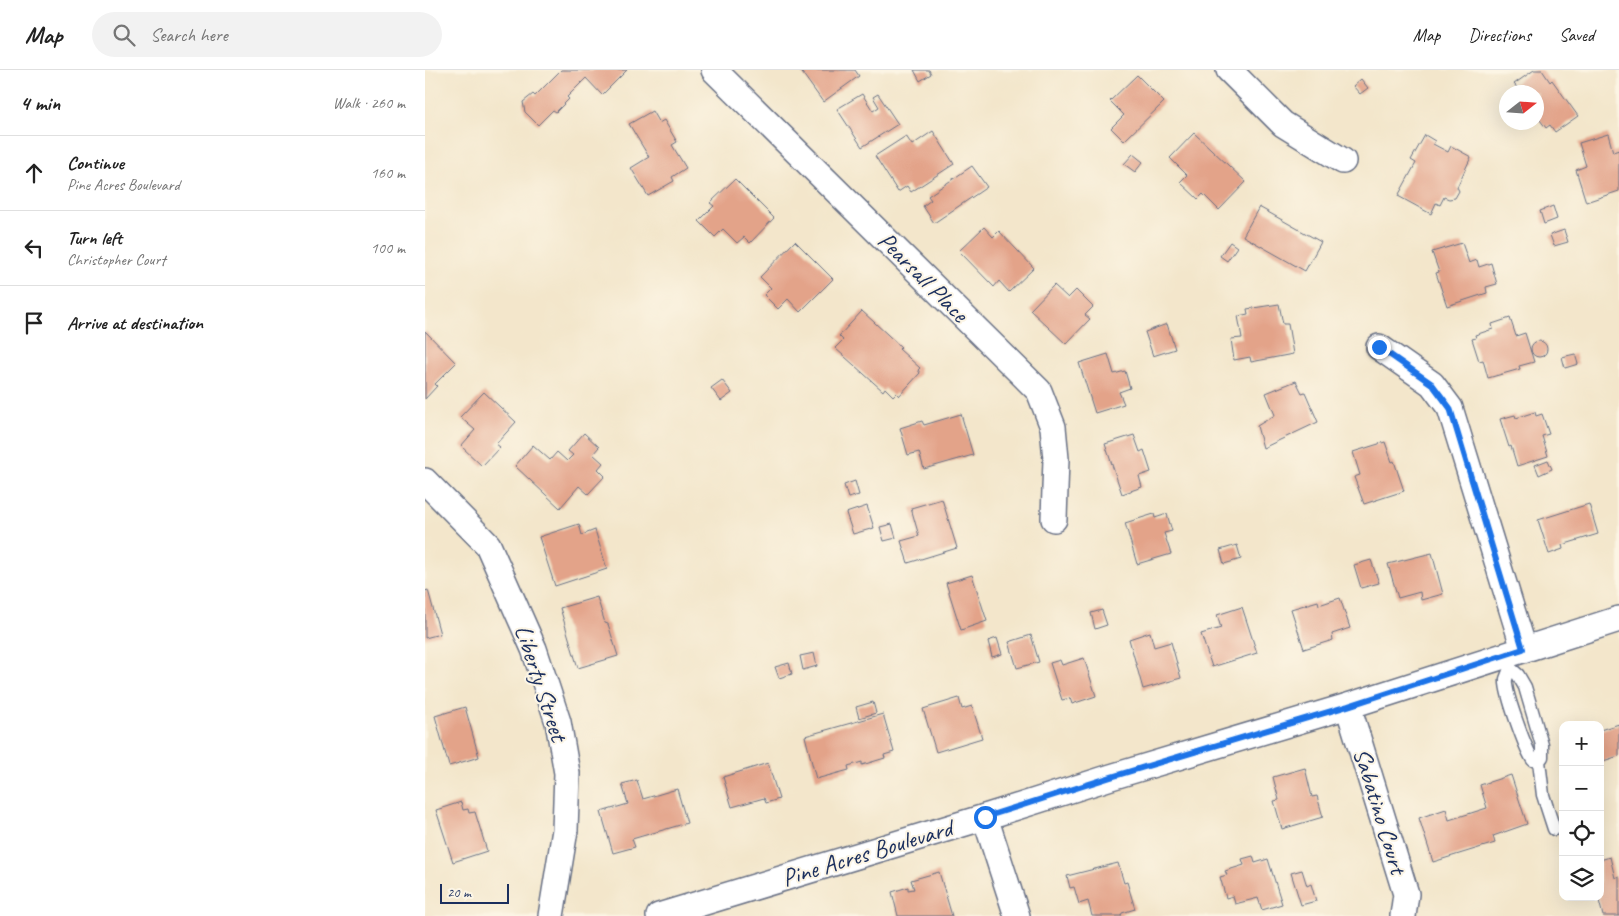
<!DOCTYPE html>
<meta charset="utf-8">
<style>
body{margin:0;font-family:Caveat,sans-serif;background:#f2f2f2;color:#222}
.controls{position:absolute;right:15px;bottom:15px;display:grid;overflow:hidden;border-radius:10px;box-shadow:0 5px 20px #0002}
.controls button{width:45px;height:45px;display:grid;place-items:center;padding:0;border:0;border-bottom:1px solid #e0e0e0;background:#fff;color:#222;font:25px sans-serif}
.compass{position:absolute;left:1074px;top:15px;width:45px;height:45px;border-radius:50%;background:#fff;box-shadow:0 5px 20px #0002;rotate:73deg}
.scale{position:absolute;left:15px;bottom:12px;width:69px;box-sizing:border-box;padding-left:5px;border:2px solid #1b2f5e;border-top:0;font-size:14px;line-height:18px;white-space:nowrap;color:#1b2f5e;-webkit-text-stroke:4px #fcf5e5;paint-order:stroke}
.stop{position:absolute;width:15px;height:15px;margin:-11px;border:4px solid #1a73e8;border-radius:50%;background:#fff}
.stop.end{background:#1a73e8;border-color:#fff;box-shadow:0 1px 5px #0008}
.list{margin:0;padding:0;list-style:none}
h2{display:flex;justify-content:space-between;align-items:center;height:65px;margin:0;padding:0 20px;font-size:21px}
h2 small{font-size:16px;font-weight:400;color:#767676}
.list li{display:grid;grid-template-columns:32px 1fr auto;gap:15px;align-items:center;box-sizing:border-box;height:75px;padding:0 20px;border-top:1px solid #e0e0e0}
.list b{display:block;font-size:19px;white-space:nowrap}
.list p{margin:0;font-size:16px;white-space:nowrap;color:#767676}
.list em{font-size:16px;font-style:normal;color:#767676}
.icon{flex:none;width:28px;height:28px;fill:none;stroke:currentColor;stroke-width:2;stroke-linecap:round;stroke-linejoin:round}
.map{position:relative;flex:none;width:1194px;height:846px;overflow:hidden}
header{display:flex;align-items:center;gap:30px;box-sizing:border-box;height:70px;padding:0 25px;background:#fff;border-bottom:1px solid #e0e0e0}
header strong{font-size:24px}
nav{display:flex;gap:28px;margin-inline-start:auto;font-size:18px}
.search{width:350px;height:45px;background:#f2f2f2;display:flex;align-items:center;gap:12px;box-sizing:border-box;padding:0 18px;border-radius:28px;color:#767676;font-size:19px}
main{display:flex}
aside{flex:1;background:#fff}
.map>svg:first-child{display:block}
.building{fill:#e3a389}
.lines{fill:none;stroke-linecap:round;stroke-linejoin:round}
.service-casing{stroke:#676f84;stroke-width:15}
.minor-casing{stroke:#676f84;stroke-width:28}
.service{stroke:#fff;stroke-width:12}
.minor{stroke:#fff;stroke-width:25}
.route{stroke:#1a73e8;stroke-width:6}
.labels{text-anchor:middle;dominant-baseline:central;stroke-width:4;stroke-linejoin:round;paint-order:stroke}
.street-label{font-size:25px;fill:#1b2f5e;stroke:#fcf5e5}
</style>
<header>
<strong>Map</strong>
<div class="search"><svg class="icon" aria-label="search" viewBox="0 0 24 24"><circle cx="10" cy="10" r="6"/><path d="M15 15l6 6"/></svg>Search here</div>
<nav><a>Map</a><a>Directions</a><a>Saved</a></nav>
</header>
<main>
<aside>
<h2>4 min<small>Walk · 260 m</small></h2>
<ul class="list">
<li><svg class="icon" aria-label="ahead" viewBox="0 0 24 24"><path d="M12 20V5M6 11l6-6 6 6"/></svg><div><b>Continue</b><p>Pine Acres Boulevard</p></div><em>160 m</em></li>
<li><svg class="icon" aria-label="left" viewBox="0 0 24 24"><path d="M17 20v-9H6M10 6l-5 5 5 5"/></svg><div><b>Turn left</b><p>Christopher Court</p></div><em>100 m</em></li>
<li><svg class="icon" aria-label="arrive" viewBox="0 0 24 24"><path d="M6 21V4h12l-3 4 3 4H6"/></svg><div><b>Arrive at destination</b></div></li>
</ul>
</aside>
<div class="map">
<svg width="1194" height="846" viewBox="0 0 1194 846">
<rect width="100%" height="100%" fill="#fcf5e5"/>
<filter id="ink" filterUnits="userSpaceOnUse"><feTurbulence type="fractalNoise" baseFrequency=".02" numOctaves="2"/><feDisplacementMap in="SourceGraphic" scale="10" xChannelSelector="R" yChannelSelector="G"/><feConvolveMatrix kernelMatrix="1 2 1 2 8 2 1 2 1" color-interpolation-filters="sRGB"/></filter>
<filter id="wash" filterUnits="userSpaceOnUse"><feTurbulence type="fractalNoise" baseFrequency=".0096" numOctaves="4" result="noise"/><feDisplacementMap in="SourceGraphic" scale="20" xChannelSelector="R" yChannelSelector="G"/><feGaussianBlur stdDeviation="1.12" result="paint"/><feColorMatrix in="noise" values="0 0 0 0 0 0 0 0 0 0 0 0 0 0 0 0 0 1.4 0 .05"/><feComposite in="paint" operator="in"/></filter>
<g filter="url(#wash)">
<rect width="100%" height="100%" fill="#f3e6cb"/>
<g id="blocks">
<g class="building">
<polygon points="136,0 202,0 177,25 161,8 142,27 144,29 131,42 128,40 113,55 100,42 98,32 108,24 110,26"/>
<polygon points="375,0 430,0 434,6 398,32"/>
<polygon points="489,0 504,0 506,4 495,11"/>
<polygon points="1109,0 1117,0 1125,12 1127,10 1153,46 1130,62 1125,55 1121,58 1112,46 1112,22 1096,22 1089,14"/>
<polygon points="712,5 739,32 699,71 686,58 699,45 685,31"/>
<polygon points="936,9 943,18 935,24 928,16"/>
<polygon points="437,24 448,41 454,37 448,27 453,24 473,54 437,77 412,39"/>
<polygon points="227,41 234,53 239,50 252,72 247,75 261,98 247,107 249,111 223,126 206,98 224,87 204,54"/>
<polygon points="508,61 529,94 486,122 482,116 473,122 450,86 481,66 487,75"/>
<polygon points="769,63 821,112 794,140 778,124 773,129 755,112 762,105 745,88"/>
<polygon points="1183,64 1188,82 1194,80 1194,121 1161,132 1151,100 1161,96 1154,73"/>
<polygon points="1000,65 1010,71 1008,74 1023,82 1026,76 1046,87 1032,117 1034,121 1030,128 1024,129 1019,127 1015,135 1011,133 1006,144 973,126 991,93 986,90"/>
<polygon points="708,84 718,92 710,102 699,94"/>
<polygon points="547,96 562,117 509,153 498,136 506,130 503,126"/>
<polygon points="310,109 349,148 325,173 319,167 312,173 298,159 290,167 274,151 289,136 285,133"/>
<polygon points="1128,136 1132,149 1119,154 1115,141"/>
<polygon points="834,137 896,172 880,201 818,166"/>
<polygon points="559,157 568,167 574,161 609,198 584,222 574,211 569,217 534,181"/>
<polygon points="1139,160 1143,172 1129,176 1125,165"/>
<polygon points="370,171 408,209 375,242 363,229 353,239 339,225 346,218 335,207"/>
<polygon points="805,172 812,177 802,191 795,186"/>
<polygon points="1037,173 1044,193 1052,190 1054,197 1066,193 1072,214 1061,217 1062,223 1022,236 1011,203 1014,202 1007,182"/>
<polygon points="629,215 643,228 651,220 668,237 660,245 665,249 641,274 605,240"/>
<polygon points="854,234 858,254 863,254 868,284 826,292 825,287 809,290 806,269 817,268 813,246 823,244 822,239"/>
<polygon points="437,241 476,277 474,279 495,298 493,300 495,303 474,326 471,323 468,326 460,318 458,321 410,278 418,270 414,266"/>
<polygon points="1085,248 1091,266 1100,263 1109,292 1094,296 1095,299 1063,308 1058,290 1054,291 1047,269 1051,268 1050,265 1068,259 1067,254"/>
<polygon points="742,254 750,279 728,286 720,262"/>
<polygon points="0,261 31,293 10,314 12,316 0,329"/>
<circle cx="1114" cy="279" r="8"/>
<polygon points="683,284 689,304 700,301 705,318 694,322 699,334 670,343 654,293"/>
<polygon points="1150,284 1153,294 1140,298 1137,287"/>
<polygon points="297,310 307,323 296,331 286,318"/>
<polygon points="871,311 877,323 880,322 893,352 838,378 832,356 850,345 841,323"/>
<polygon points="59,322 91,352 71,374 75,377 57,396 36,376 50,360 35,347"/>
<polygon points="1110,342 1111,346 1117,344 1124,364 1117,366 1123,386 1092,396 1086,376 1084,377 1075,349 1090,345 1091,348"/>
<polygon points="536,344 548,385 499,399 494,382 483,385 475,358 497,351 499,355"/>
<polygon points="159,363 174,377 168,384 178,393 173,399 180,406 163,424 154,416 135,438 90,396 108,375 125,390 132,382 142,391 148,385 143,381"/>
<polygon points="709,365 715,382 719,380 726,402 714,406 717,417 697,424 680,374"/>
<polygon points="960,372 967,392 969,391 979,421 939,434 929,407 935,405 928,382"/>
<polygon points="1123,390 1127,399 1114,405 1110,395"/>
<polygon points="430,411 434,425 423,428 419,415"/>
<polygon points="517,429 532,478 483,493 476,471 494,466 486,438"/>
<polygon points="1164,434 1173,464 1137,475 1138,479 1124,484 1113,450"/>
<polygon points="442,436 449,458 428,464 421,443"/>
<polygon points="729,444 730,448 742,444 747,461 739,463 746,484 712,494 700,453"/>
<polygon points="154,454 157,465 170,460 182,499 130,516 114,467"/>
<polygon points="467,454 471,468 459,471 455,457"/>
<polygon points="812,475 816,489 799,494 795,480"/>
<polygon points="1007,483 1018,524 996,530 995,522 973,528 963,494"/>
<polygon points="946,490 954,513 936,518 929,495"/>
<polygon points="547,505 562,551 536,560 521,513"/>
<polygon points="3,520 15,564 0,568 0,521"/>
<polygon points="172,527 180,553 183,554 193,586 153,598 135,538"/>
<polygon points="915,528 925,558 907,564 908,570 879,579 866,539 893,531 894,535"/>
<polygon points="817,537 832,583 787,597 776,564 796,558 792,545"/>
<polygon points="677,540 682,555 670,559 666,543"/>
<polygon points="725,562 729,577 746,572 756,608 718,619 704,569"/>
<polygon points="606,565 614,592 592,598 584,572"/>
<polygon points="572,568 577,584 567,587 563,571"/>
<polygon points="389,583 392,596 378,600 375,586"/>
<polygon points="659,588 671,626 647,634 645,628 637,630 625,593 635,590 637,595"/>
<polygon points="364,593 367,604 354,608 350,597"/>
<polygon points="534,628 537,639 547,636 557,668 511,682 498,639"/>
<polygon points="448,632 451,643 434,648 431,637"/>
<polygon points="40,637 54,687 24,696 10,646"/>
<polygon points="458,644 469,682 459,685 460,688 437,695 437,692 423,696 424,700 391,709 380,666"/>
<polygon points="1194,654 1194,686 1175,692 1175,660"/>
<polygon points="343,693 354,729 341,733 339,728 307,737 298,707"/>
<polygon points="880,698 887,727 892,726 898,747 857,759 849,731 854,730 848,707"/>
<polygon points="1086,705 1102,754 1068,766 1070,773 1008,792 994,748 1021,739 1024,750 1062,738 1055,715"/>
<polygon points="212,710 218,729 252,719 262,753 207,769 210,777 188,783 176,742 203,734 197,714"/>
<polygon points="36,732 38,740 43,739 44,743 50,742 62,781 28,792 11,740"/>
<polygon points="828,786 830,793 843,789 857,834 837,840 833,828 810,834 808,826 801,828 795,807 802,805 800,801 819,795 817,789"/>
<polygon points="1185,787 1190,808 1194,806 1194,846 1178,846 1173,827 1175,827 1175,790"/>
<polygon points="693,793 699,813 702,812 710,839 697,843 696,846 667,846 663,831 654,834 649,817 645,818 642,806"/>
<polygon points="877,800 882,816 886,814 891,831 876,835 866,803"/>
<polygon points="514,802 527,846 473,846 467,822 483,817 483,820 489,819 486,810"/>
</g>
</g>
</g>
<g filter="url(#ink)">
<use href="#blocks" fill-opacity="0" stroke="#676f84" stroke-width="1"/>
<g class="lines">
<g class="service-casing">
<g id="service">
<polyline points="1081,585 1085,598 1093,605 1100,617 1117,675 1117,687 1114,691 1118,725 1129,759"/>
<path d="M1085,598C1084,602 1082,606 1081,609C1079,621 1101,680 1108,690L1114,691"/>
</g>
</g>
<g class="minor-casing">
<g id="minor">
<polyline points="289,0 614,321 628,357 631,389 629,449"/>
<polyline points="804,0 858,54 918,91"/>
<polyline points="954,277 1007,314 1025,338 1099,579"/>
<polyline points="0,411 63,475 109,579 133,652 142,703 140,760 126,846"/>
<polyline points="923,636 981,824 978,846"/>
<polyline points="560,747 592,846"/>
<polyline points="234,846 560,747 686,707 923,636 1194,549"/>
</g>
</g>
<use href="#service" class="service"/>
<use href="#minor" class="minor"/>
</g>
</g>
<g class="lines" filter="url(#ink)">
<polyline class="route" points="560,747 686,707 923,636 1098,579 1025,338 1007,314 954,277"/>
</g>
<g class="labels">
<g class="street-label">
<text transform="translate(498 207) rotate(45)">Pearsall Place</text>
<text transform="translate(116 613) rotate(72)">Liberty Street</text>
<text transform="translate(955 741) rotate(73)">Sabatino Court</text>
<text transform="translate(442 783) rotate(-17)">Pine Acres Boulevard</text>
</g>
</g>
</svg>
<div class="controls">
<button>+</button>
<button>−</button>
<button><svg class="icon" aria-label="locate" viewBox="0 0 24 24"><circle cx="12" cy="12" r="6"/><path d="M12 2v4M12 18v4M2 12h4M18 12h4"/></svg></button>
<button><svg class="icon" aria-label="layers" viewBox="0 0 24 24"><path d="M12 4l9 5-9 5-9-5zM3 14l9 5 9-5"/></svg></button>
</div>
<svg class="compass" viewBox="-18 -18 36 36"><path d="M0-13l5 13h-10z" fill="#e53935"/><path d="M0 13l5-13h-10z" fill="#767676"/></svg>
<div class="scale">20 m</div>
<div class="stop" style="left:560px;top:747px"></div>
<div class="stop end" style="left:954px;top:277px"></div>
</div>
</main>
